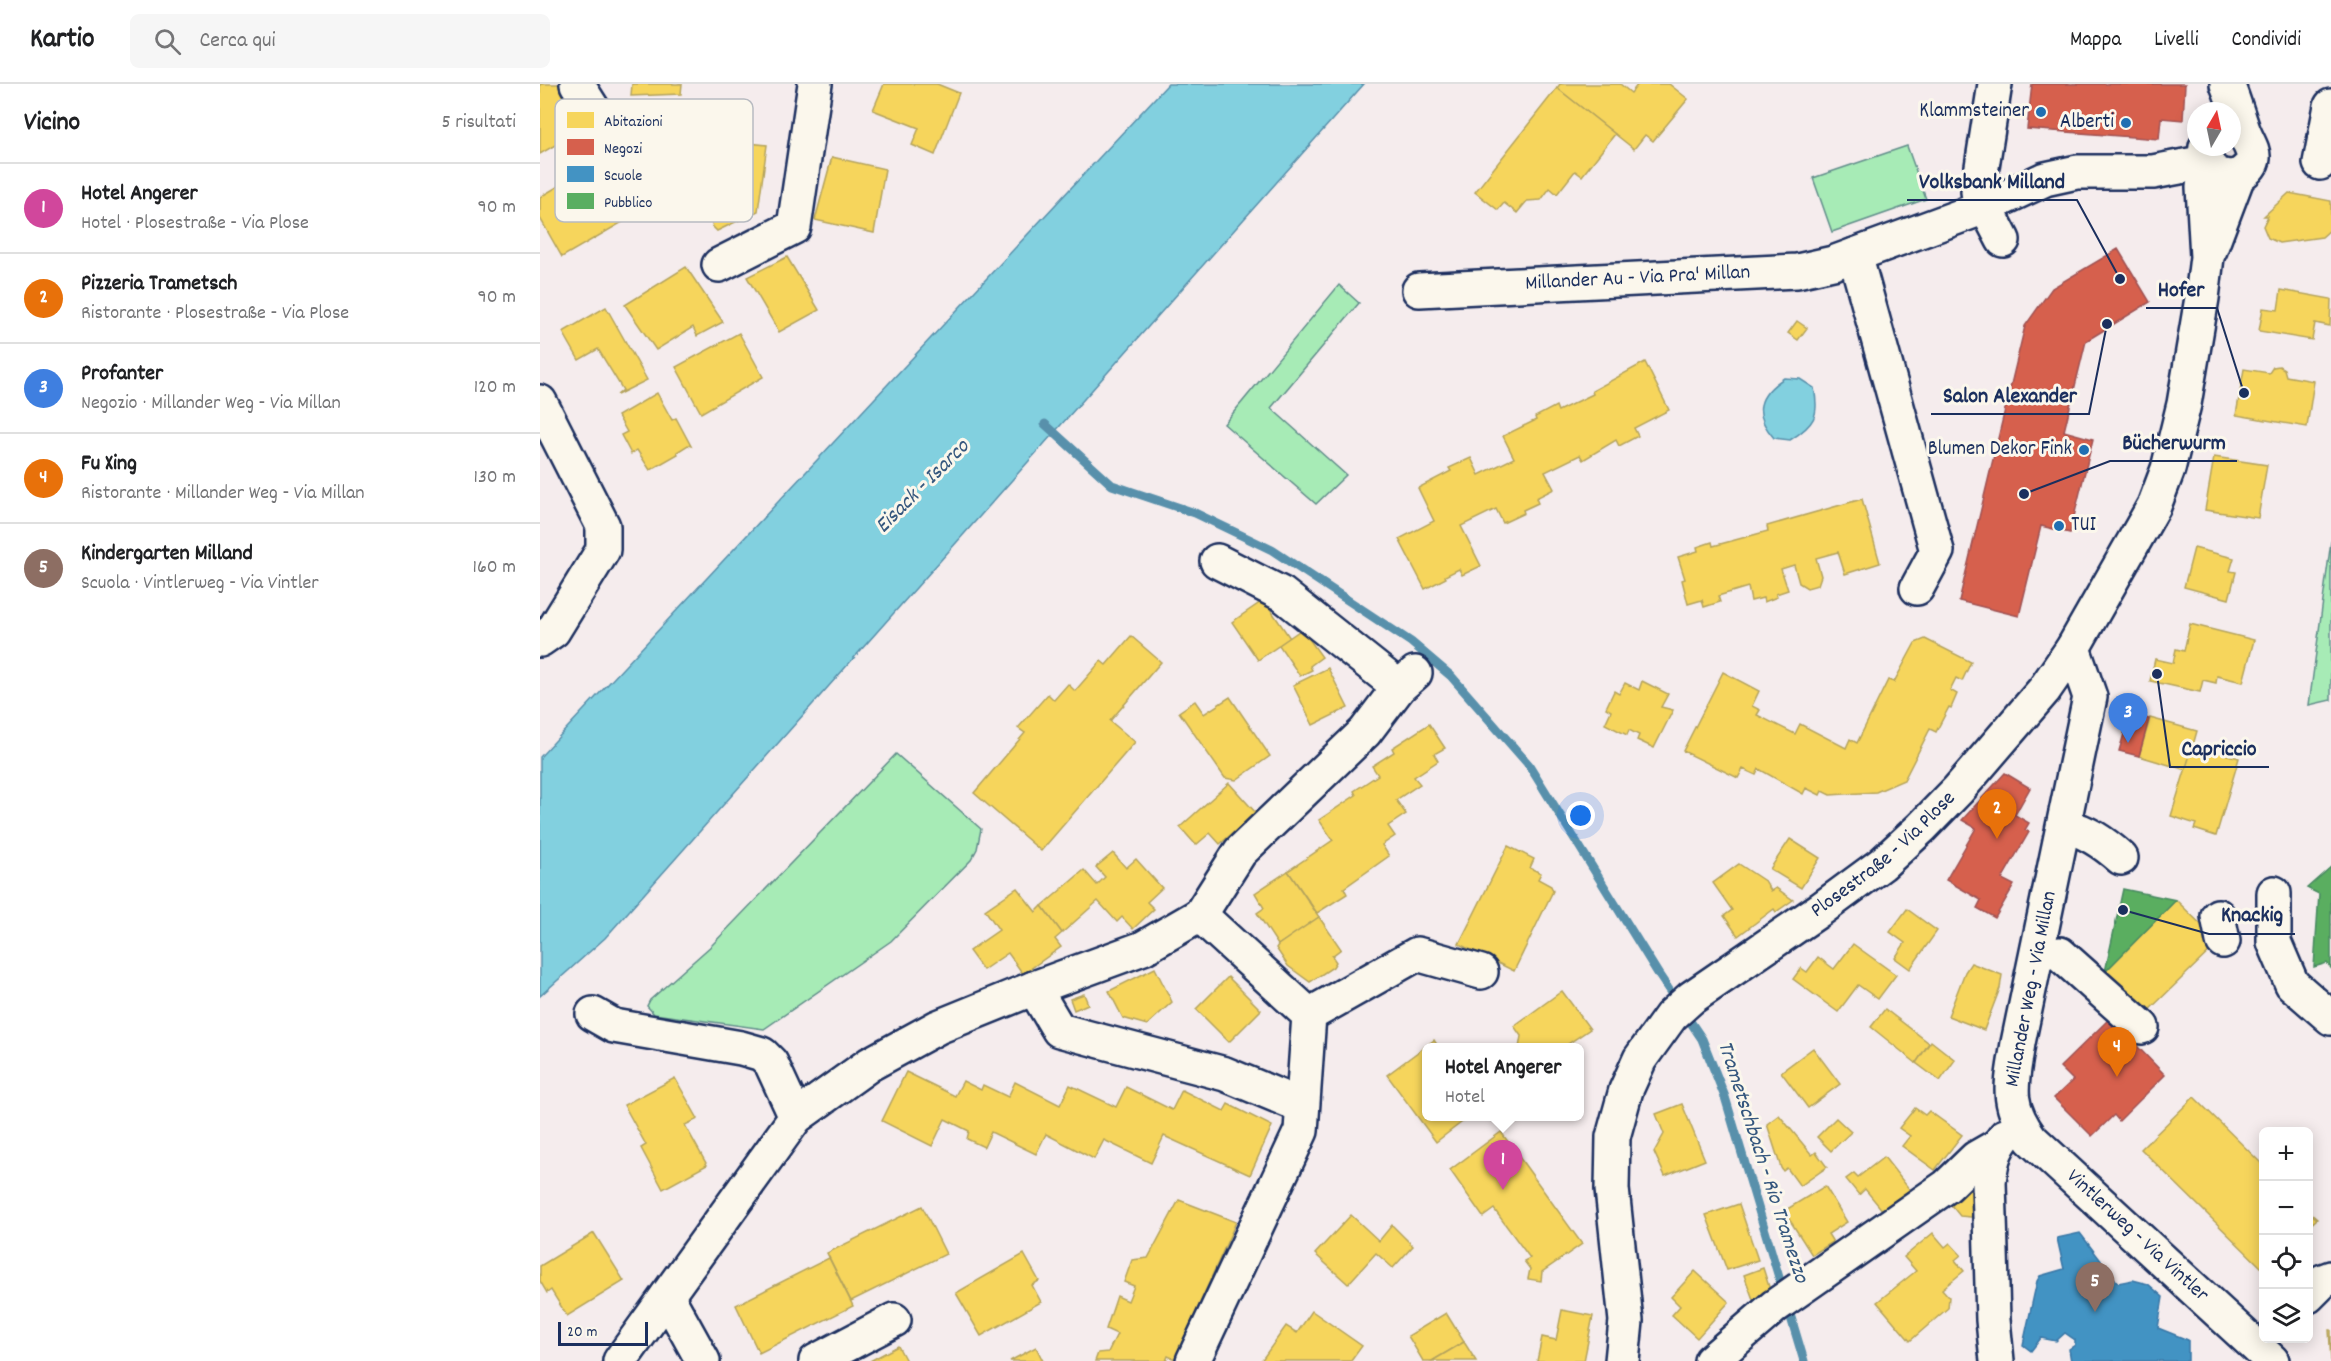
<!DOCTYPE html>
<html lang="it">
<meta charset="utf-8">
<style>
body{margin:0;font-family:Dekko,sans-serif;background:#f6f6f6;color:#202124}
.controls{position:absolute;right:18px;bottom:18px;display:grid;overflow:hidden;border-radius:9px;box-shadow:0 3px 15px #0003}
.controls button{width:54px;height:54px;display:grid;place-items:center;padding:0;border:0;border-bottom:2px solid #e0e0e0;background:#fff;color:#202124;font:30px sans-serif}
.compass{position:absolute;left:1647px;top:18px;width:54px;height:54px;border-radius:50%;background:#fff;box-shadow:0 3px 15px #0003;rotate:9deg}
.scale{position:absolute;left:18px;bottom:15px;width:90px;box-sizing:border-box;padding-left:6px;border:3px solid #1b2f5e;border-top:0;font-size:16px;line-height:21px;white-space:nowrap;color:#1b2f5e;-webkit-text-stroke:4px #fbf7ec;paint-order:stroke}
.you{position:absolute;left:1041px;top:732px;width:21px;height:21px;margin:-15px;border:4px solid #fff;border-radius:50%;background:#1a73e8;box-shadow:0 0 0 9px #1a73e833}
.badge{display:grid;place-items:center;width:39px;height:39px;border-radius:50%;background:#1f6fb2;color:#fff;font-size:20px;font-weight:700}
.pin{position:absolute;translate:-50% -50px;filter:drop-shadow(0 2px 3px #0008)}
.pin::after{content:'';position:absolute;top:32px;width:21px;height:18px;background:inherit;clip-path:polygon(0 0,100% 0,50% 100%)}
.popup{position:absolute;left:882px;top:959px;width:162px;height:78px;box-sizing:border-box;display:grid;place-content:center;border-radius:9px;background:#fff;filter:drop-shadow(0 2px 4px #0005);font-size:20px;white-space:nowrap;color:#757577}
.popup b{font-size:22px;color:#202124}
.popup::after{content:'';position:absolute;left:50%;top:100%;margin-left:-12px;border:12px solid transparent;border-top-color:#fff}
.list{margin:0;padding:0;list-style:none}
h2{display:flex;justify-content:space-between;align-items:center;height:78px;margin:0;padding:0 24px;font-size:26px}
h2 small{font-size:20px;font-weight:400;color:#757577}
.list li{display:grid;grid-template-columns:39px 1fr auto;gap:18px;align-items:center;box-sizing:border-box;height:90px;padding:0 24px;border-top:2px solid #e0e0e0}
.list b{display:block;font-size:22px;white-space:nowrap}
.list p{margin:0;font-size:20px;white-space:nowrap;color:#757577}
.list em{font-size:20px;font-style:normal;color:#757577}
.icon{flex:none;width:33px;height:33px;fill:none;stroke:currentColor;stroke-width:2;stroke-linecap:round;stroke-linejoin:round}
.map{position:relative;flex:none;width:1791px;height:1277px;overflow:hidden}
header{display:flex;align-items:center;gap:36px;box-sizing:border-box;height:84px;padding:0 30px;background:#fff;border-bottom:2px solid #e0e0e0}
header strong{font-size:28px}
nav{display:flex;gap:33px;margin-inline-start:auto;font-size:21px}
.search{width:420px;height:54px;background:#f6f6f6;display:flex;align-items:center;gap:15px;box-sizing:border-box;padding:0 21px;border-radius:9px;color:#757577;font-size:22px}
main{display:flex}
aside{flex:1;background:#fff}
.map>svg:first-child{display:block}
.green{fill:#a7ebb6;stroke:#618d8a;stroke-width:1.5}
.water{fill:#82d0df;stroke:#5990ab;stroke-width:1.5}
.homes{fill:#f6d55c;stroke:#b4a35d;stroke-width:1.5}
.shops{fill:#d6604d;stroke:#9e5152;stroke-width:1.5}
.schools{fill:#4393c3;stroke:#3775a5;stroke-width:1.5}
.public{fill:#5aae61;stroke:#478860;stroke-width:1.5}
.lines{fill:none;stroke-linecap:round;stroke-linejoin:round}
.stream{stroke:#5990ab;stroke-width:9}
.minor-casing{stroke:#1b2f5e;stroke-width:38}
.minor{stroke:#fbf7ec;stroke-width:33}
.poi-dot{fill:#1f6fb2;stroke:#fbf7ec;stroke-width:2}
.labels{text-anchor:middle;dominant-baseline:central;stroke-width:6;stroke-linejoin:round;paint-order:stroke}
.poi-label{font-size:21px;fill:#1b2f5e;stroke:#fbf7ec;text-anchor:end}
.street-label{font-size:21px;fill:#1b2f5e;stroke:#fbf7ec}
.water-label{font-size:22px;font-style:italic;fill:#35577e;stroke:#fbf7ec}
.key{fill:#fbf7ec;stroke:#b8bbc1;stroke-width:1.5}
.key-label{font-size:16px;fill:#1b2f5e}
.leader{fill:none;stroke:#1b2f5e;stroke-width:2}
.callout-dot{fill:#1b2f5e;stroke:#fbf7ec;stroke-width:2}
.callout-label{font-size:22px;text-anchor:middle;font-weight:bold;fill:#1b2f5e;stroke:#fbf7ec;stroke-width:6;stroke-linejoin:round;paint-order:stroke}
</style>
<header>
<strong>Kartio</strong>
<div class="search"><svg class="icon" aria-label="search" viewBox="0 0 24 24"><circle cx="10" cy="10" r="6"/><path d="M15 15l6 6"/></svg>Cerca qui</div>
<nav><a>Mappa</a><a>Livelli</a><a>Condividi</a></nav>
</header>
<main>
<aside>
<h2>Vicino<small>5 risultati</small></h2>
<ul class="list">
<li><span class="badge" style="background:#d1479c">1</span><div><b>Hotel Angerer</b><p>Hotel · Plosestraße - Via Plose</p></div><em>90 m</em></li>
<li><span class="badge" style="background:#e8710a">2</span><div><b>Pizzeria Trametsch</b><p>Ristorante · Plosestraße - Via Plose</p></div><em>90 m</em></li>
<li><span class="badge" style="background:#3f7fe0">3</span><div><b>Profanter</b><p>Negozio · Millander Weg - Via Millan</p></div><em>120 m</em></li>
<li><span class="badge" style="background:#e8710a">4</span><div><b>Fu Xing</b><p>Ristorante · Millander Weg - Via Millan</p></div><em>130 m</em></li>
<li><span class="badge" style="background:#8d6e63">5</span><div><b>Kindergarten Milland</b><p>Scuola · Vintlerweg - Via Vintler</p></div><em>160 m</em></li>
</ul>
</aside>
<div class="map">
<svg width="1791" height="1277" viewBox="0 0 1791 1277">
<rect width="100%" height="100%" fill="#f5eced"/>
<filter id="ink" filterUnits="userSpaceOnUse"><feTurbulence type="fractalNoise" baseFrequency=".0167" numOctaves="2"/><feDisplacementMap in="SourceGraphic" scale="12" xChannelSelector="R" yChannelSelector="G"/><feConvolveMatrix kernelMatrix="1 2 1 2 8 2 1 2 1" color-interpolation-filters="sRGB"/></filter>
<g filter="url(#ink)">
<g class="green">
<polygon points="1367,62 1386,115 1292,148 1273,94"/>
<polygon points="799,201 819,219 731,324 806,391 776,420 684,340"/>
<polygon points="1791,457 1791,616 1769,621"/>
<polygon points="356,670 441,745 437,765 431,776 351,857 224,945 114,930 107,922 110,916 172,861"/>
</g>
<g class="water">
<polygon points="628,0 824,0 65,854 0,912 0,673"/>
<path d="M1244,294L1260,295L1274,304C1280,332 1274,341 1250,356L1234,354C1212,329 1218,311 1244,294Z"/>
</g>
<g class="homes">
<polygon points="0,0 21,0 48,42 0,70"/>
<polygon points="92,0 142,0 141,10 91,12"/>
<polygon points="344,0 397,0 419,9 395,71 372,61 379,44 333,26"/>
<polygon points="1020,0 1080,0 1091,9 1098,0 1129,0 1148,15 1113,57 1105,51 1094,65 1017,4"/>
<polygon points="1017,4 1075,50 1042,92 1035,87 1017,110 1010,104 1001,116 987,117 977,129 964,119 958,126 935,108"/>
<polygon points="153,53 227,61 218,127 177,147 173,143 169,130 176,127 157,87 159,72 151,71 151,57 153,57"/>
<polygon points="68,73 100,128 22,173 0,134 0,113"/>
<polygon points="292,73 345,85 334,149 275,136"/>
<polygon points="1749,109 1791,117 1791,145 1782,153 1739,159 1728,154 1723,142 1728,132 1724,132"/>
<polygon points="247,173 279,226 239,248 207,193"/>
<polygon points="146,183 183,238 157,252 153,243 116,266 85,221"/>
<polygon points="1741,206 1791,215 1790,242 1775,239 1772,256 1719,247 1723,224 1738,226"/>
<polygon points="66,223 107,296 77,311 83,306 58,265 39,276 23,248"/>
<polygon points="1257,237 1267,244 1258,256 1248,249"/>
<polygon points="199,249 223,293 161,329 136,283"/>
<polygon points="1105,278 1129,326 1094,344 1098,352 1079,362 1076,356 1043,376 1040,371 1005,388 1014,405 996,414 998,419 983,426 984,429 963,439 956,425 921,442 941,482 922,491 919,485 905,492 906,494 885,505 859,455 894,437 878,404 911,387 909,384 931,374 939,391 974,374 963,352 996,336 995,333 1016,322 1018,327 1053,310 1052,307"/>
<polygon points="1739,282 1744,285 1746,292 1774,297 1767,343 1696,331 1704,285 1729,289 1733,283"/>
<polygon points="117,309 132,336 136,334 151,362 148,361 137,368 138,370 110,386 97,366 91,370 81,351 87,348 78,332"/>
<polygon points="1674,373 1727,381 1718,434 1665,426"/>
<polygon points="1322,415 1340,479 1305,490 1298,468 1276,474 1281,492 1278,501 1267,504 1259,499 1254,481 1241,485 1248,506 1236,510 1237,513 1224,518 1223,514 1211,517 1208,503 1178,512 1180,518 1164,523 1162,516 1148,520 1142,496 1145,495 1138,473 1158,467 1157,463 1172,458 1173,462 1228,447 1227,442"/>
<polygon points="1654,464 1694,474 1690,487 1696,488 1689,515 1644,503"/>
<polygon points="724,516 750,554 718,576 692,538"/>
<polygon points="1650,540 1714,556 1703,598 1677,592 1676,599 1663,596 1660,608 1610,597 1615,575 1633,579 1636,565 1644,567"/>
<polygon points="762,545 782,573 770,582 772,586 760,592 739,561"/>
<polygon points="591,552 621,578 570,637 595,658 501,767 434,709 485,649 478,644 508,610 514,616 528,600 535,607 561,577 566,581"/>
<polygon points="1385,555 1431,578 1422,597 1416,594 1410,606 1417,610 1411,624 1409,623 1396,648 1390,645 1364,696 1336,708 1290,711 1282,707 1280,711 1266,704 1263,710 1219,685 1216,691 1203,685 1198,694 1143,667 1183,588 1219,607 1212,622 1220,626 1217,631 1255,650 1260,640 1306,664 1310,655 1317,659 1348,596 1354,598 1375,559"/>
<polygon points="788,584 808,624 773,641 753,601"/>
<polygon points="1102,597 1128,610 1121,623 1133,626 1114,664 1097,656 1099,651 1089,646 1087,651 1065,640 1071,627 1066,624 1074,607 1079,610 1085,599 1099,606"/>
<polygon points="690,613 730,672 696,696 685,694 639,628 655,617 664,630"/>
<polygon points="1610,634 1657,647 1646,686 1599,672"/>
<polygon points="889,640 905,664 894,670 898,677 874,693 880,700 856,716 866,730 848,742 855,752 842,761 849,772 804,804 807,810 777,829 748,787 793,756 779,736 816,711 814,707 838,691 832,682 854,668 852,664"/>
<polygon points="1653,661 1699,674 1676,752 1654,745 1656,740 1631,732"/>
<polygon points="689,699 716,729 680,760 670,749 656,761 640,743"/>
<polygon points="1250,755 1280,774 1261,804 1230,785"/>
<polygon points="968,762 994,775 990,784 1001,789 998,795 1011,802 1013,807 974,887 919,860"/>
<polygon points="573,769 586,784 596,775 622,804 607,818 614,825 593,845 582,833 577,838 558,817 522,849 502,822 544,786 557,801 565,793 556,783"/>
<polygon points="1199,780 1226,798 1231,807 1236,804 1253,816 1236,828 1234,825 1198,852 1184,832 1192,826 1173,799"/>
<polygon points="748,787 779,833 738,861 717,829 724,824 715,809"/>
<polygon points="477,804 496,828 502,822 522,849 515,855 521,863 483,890 468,869 443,886 429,867 459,846 445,826"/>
<polygon points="1636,816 1679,858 1606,929 1565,888"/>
<polygon points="1367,825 1397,847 1370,885 1355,874 1365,859 1350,848"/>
<polygon points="779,833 801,865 792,872 796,878 793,883 770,898 748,882 736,864 738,861"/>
<polygon points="1313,860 1356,891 1338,915 1318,901 1298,928 1253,895 1261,884 1267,888 1278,873 1294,885"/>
<polygon points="1431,879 1462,891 1460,904 1444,946 1408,932 1425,888"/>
<polygon points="615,884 632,918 607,941 583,934 569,907"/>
<polygon points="688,893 721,926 689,958 656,925"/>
<polygon points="1022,907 1050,945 1028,960 1030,964 979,964 981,952 974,942"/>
<polygon points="544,910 548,920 534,926 530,915"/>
<polygon points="1345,925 1389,959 1376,979 1331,943"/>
<polygon points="894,956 899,964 886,964 886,1032 930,1032 896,1058 847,991"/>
<polygon points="1391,957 1415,976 1400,997 1376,979"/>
<polygon points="1273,964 1300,1000 1268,1024 1241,988"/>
<polygon points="366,988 415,1012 423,997 441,1006 443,1001 468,1013 475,998 520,1021 530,1001 576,1023 586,1003 632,1026 642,1006 684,1027 688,1020 732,1042 710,1091 624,1052 611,1079 564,1056 554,1075 506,1050 496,1070 451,1048 444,1063 427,1055 429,1047 405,1035 392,1062 342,1037"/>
<polygon points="135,994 158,1035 145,1041 167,1081 123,1105 101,1064 106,1061 84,1021"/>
<polygon points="1654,1013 1724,1082 1724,1186 1601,1065"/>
<polygon points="1142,1020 1165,1076 1125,1092 1114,1068 1124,1050 1116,1030"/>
<polygon points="1375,1024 1385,1031 1389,1027 1422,1051 1395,1086 1362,1062 1370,1052 1359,1044"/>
<polygon points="1239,1031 1272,1071 1276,1068 1287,1083 1260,1102 1247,1084 1243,1087 1241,1084 1227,1040"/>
<polygon points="1296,1034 1311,1048 1291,1067 1277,1053"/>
<polygon points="961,1048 1042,1160 1002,1188 1001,1197 988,1195 990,1185 984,1177 990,1174 954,1125 943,1133 910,1086"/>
<polygon points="1344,1073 1370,1106 1343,1127 1325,1105 1319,1111 1306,1095 1314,1089 1318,1093"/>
<polygon points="1285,1102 1307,1138 1288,1150 1293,1158 1272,1171 1244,1127"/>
<polygon points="1426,1104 1441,1111 1441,1134 1420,1132 1407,1116"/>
<polygon points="639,1116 696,1138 635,1275 628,1272 626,1277 555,1277 558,1269 568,1268 577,1250 566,1245 577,1212 588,1217 594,1202 584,1198 592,1176 608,1174"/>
<polygon points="1199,1120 1218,1176 1187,1186 1166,1131"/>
<polygon points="382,1122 406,1170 311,1217 287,1169"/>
<polygon points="1768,1127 1777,1135 1768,1143"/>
<polygon points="811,1131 839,1157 852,1141 873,1162 853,1184 836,1169 808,1200 775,1170"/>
<polygon points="54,1149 84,1197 27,1232 11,1206 7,1209 0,1197 0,1182"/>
<polygon points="1393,1149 1405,1163 1410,1159 1421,1171 1415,1176 1424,1187 1402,1205 1409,1213 1408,1224 1370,1257 1337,1218 1376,1187 1364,1173"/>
<polygon points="484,1170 499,1197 492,1201 501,1218 441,1252 416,1209"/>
<polygon points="289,1174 313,1222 219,1269 196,1221"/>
<polygon points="1223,1184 1232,1212 1214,1218 1204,1191"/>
<polygon points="1155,1187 1189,1218 1157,1254 1132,1231 1140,1222 1131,1213"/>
<polygon points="1022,1226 1053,1232 1044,1277 997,1277 1002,1253 1016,1256"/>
<polygon points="772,1227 822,1262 811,1277 721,1277 746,1242 757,1249"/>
<polygon points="906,1229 924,1258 892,1277 883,1277 868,1252"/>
<polygon points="1789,1246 1791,1246 1791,1277"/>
<polygon points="924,1258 936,1277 892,1277"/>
<polygon points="358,1262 366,1277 330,1277"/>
<polygon points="496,1263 503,1277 470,1277"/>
</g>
<g class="shops">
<polygon points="1492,0 1645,0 1643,36 1621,34 1619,55 1487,45"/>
<polygon points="1578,165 1610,218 1546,257 1524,347 1553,355 1530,449 1501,442 1479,532 1419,517 1485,242 1512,204"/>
<polygon points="1590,629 1609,635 1599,672 1579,667"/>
<polygon points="1465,689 1490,704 1475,731 1489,739 1485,746 1489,748 1462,795 1474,801 1455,834 1437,824 1441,816 1406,796 1436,744 1422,736"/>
<polygon points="1570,934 1625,991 1579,1037 1574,1031 1552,1052 1514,1014 1533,996 1520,983"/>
</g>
<polygon class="schools" points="1540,1149 1578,1199 1593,1196 1608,1200 1623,1213 1618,1244 1648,1256 1648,1277 1531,1277 1529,1265 1535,1261 1535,1256 1525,1249 1516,1257 1501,1254 1491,1267 1483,1261 1497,1197 1500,1192 1524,1185 1517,1154"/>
<g class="public">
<polygon points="1791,783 1791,884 1787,879 1774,883 1779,810 1767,804"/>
<polygon points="1583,805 1636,816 1565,888"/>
</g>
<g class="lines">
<polyline class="stream" points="505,340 572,401 655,429 732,466 871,558 911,592 989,681 1119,891 1162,955 1185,1013 1264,1277"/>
<g class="minor-casing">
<g id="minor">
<polyline points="37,0 68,49"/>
<polyline points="1455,0 1438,108 1463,156"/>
<path d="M1666,63C1662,84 1678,96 1698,92C1724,76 1710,65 1703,46C1698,31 1693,15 1687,0"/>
<polyline points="1780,79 1791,22"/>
<polyline points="1670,166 1698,92"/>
<polyline points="1315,171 1397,467 1377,504"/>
<polyline points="179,181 254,143 275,0"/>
<path id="s1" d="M879,206L1257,187L1293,179L1445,123L1505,95L1537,88H1613L1666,78"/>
<polyline points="0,318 63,442 63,466 13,547 0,556"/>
<polyline points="677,477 742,510 859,603"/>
<path id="s2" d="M1533,564L1550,613L1478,959C1472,1000 1464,1018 1491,1055L1732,1277"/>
<path d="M1525,742C1547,747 1564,759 1581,774"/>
<polyline points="1734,809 1734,858 1752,900 1791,934"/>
<polyline points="1678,832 1683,857"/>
<polyline points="1520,870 1602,943"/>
<polyline points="494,904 519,946 685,990 762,1022"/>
<polyline points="53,930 74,942 201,964 222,970 231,979 256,1033"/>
<polyline points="769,931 877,870 941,888"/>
<polyline points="127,1212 163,1277"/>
<polyline points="1768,1212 1783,1197 1791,1194"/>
<polyline points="80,1277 256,1033 330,980 398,943 494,904 603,864 660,831 700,768 825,648 859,603 875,589"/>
<polyline points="276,1277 354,1236"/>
<polyline points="653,1277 761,1047 769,931 660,831"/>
<path id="s3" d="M1082,1277L1086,1237L1072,1105L1073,1053L1086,1006L1100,975L1131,932L1151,914L1281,825L1342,780L1381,744L1418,706L1504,606L1533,564L1614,422L1628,385L1644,320L1662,214L1667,173L1663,103L1669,84"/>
<polyline points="1171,1277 1235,1222 1407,1102 1436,1074 1457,1062"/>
<path d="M1457,1277L1453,1236L1449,1098C1451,1080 1453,1067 1465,1052"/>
</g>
</g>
<use href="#minor" class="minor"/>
</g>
</g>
<g class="poi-dot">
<circle cx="1501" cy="28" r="6"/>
<circle cx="1586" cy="39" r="6"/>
<circle cx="1544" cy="366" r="6"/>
<circle cx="1519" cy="442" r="6"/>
</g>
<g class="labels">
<g class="poi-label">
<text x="1489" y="28">Klammsteiner</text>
<text x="1574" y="39">Alberti</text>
<text x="1532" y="366">Blumen Dekor Fink</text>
<text x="1531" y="442" text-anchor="start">TUI</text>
</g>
<g class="street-label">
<text stroke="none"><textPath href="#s1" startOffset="219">Millander Au - Via Pra' Millan</textPath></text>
<text stroke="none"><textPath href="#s3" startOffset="628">Plosestraße - Via Plose</textPath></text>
<text transform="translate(1492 905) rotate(-79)">Millander Weg - Via Millan</text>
<text stroke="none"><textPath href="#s2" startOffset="650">Vintlerweg - Via Vintler</textPath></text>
</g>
<g class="water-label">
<text transform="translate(383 403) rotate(-45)">Eisack - Isarco</text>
<text transform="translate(1222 1078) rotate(72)">Trametschbach - Rio Tramezzo</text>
</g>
</g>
<rect x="15" y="15" width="198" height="123" rx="9" class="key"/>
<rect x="27" y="28" width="27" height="16" fill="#f6d55c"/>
<rect x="27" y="55" width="27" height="16" fill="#d6604d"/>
<rect x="27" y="82" width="27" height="16" fill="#4393c3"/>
<rect x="27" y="109" width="27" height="16" fill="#5aae61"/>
<g class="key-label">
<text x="64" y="42">Abitazioni</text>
<text x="64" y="69">Negozi</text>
<text x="64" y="96">Scuole</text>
<text x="64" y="123">Pubblico</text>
</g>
<path class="leader" d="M1580 195L1537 116H1367M1704 309L1677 224H1606M1567 240L1549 330H1391M1484 410L1570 377H1697M1617 590L1630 683H1729M1583 826L1669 850H1755"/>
<g class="callout-dot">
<circle cx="1580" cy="195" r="6"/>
<circle cx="1704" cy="309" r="6"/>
<circle cx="1567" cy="240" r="6"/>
<circle cx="1484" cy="410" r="6"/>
<circle cx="1617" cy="590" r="6"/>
<circle cx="1583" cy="826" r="6"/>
</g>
<g class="callout-label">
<text x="1452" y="104">Volksbank Milland</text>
<text x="1641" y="212">Hofer</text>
<text x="1470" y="318">Salon Alexander</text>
<text x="1634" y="365">Bücherwurm</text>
<text x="1679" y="671">Capriccio</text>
<text x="1712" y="837">Knackig</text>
</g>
</svg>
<div class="controls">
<button>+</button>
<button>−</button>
<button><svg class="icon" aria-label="locate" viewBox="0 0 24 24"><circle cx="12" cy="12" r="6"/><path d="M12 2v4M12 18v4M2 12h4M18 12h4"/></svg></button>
<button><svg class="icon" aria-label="layers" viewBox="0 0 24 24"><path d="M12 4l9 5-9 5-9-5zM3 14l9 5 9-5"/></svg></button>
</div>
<svg class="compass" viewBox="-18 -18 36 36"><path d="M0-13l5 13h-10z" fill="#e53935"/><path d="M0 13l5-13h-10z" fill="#757577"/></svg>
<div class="scale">20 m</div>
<div class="you"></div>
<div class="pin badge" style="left:963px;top:1106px;background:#d1479c">1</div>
<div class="popup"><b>Hotel Angerer</b>Hotel</div>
<div class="pin badge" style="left:1457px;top:755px;background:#e8710a">2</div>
<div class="pin badge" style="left:1588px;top:659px;background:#3f7fe0">3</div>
<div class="pin badge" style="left:1577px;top:993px;background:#e8710a">4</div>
<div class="pin badge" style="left:1555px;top:1228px;background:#8d6e63">5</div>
</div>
</main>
